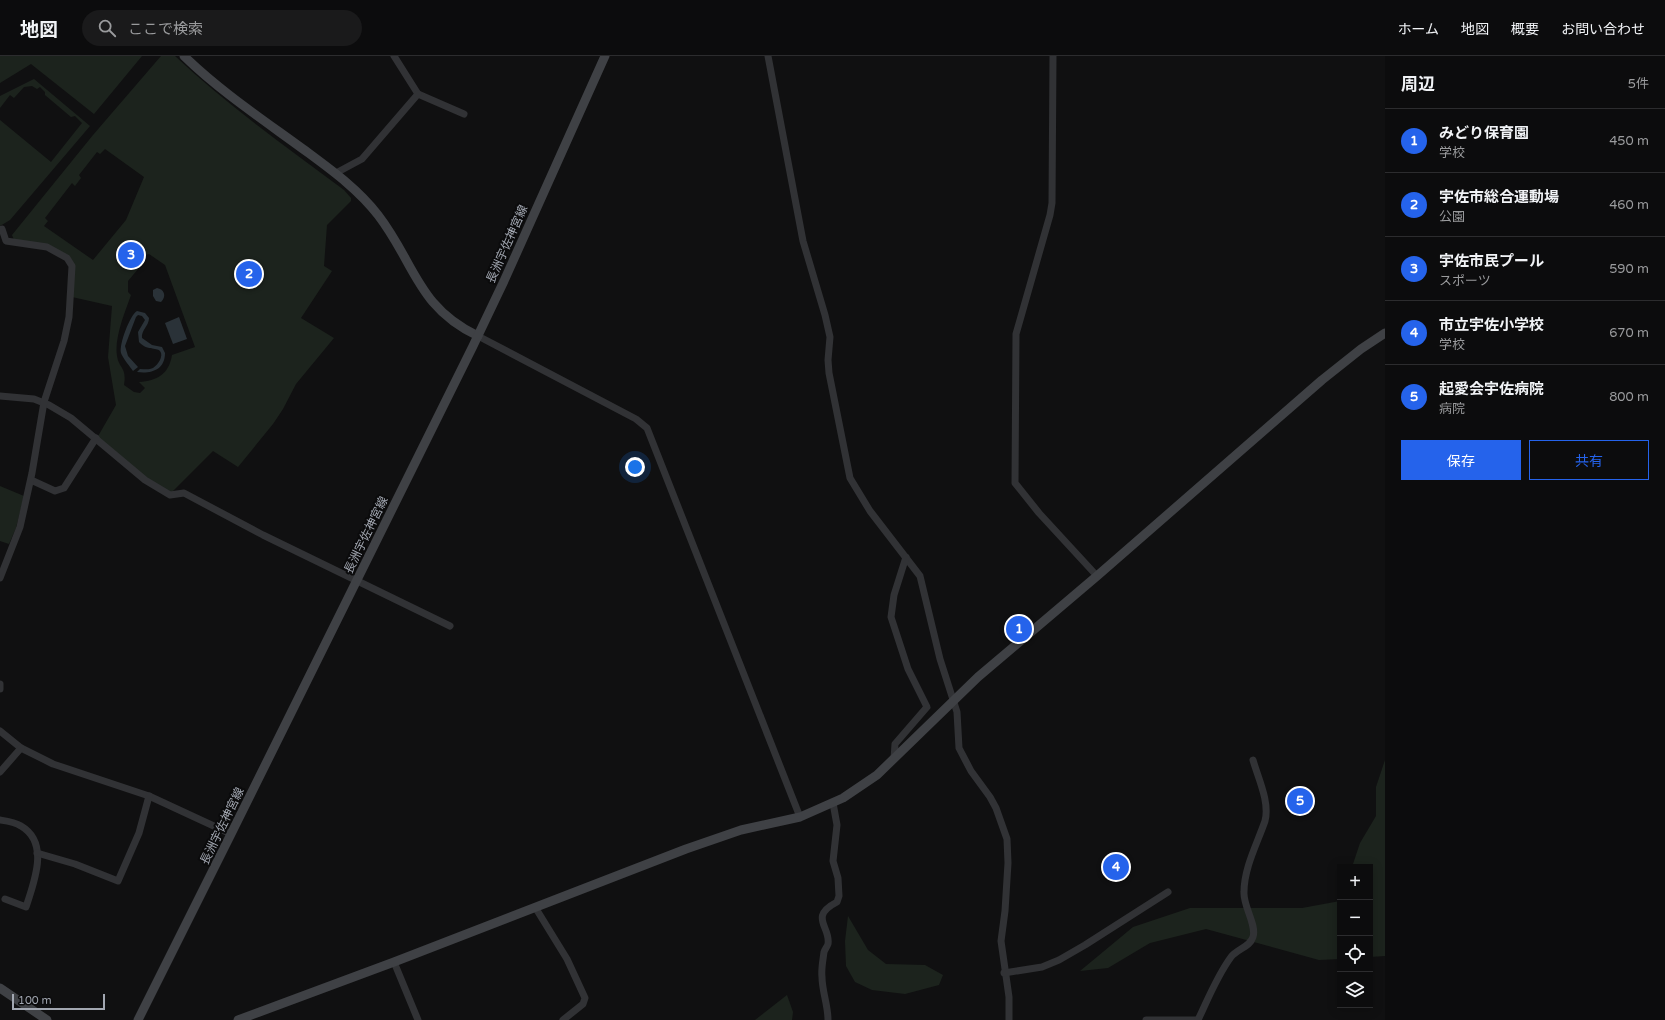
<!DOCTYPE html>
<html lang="ja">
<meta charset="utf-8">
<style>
body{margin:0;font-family:"Varela Round","Noto Sans JP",sans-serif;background:#1a1a1b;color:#f1f3f6}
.controls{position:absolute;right:12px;bottom:12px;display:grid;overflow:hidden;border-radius:0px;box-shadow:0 2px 10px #0003}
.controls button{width:36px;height:36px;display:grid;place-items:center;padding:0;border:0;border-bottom:1px solid #2c2c2e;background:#0c0c0d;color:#f1f3f6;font:20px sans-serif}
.scale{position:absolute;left:12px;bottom:10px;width:93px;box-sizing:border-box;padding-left:4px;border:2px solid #a2a7b1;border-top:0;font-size:11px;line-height:14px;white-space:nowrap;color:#a2a7b1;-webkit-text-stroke:3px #0b0b0c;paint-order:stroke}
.you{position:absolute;left:635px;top:411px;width:14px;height:14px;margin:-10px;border:3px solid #fff;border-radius:50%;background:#1a73e8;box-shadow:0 0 0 6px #1a73e833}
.badge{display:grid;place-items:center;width:26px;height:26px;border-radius:50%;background:#2563eb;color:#fff;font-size:13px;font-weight:700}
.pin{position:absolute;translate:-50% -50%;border:2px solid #fff;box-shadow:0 1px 4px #0006}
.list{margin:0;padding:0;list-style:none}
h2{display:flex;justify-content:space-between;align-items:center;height:52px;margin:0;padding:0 16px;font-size:17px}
h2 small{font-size:13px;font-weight:400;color:#9a9b9d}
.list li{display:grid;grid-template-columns:26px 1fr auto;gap:12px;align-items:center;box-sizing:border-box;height:64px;padding:0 16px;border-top:1px solid #2c2c2e}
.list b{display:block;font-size:15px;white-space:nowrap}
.list p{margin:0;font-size:13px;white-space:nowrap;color:#9a9b9d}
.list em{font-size:13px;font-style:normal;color:#9a9b9d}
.actions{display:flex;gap:8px;padding:12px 16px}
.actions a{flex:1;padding:9px 0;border:1px solid #2563eb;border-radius:0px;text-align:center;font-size:14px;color:#2563eb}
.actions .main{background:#2563eb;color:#fff}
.icon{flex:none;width:22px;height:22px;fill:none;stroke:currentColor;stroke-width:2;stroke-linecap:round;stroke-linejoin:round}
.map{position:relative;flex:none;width:1385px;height:964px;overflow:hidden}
header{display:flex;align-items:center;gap:24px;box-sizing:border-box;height:56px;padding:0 20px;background:#0c0c0d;border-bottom:1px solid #2c2c2e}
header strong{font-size:19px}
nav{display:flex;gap:22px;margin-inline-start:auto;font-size:14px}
.search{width:280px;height:36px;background:#1a1a1b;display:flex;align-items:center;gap:10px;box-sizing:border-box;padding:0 14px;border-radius:22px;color:#9a9b9d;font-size:15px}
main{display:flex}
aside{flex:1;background:#0c0c0d}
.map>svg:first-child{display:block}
.green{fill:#1c231d;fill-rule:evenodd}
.water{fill:#2a3238}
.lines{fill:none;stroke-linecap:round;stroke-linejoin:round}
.street{stroke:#313235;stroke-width:7}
.secondary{stroke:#3f4145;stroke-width:9}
.labels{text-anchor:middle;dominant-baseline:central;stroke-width:4;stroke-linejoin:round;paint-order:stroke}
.street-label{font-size:12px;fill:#a2a7b1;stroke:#0b0b0c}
</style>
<header>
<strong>地図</strong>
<div class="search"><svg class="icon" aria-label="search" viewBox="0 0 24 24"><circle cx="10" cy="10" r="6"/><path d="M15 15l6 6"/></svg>ここで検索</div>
<nav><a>ホーム</a><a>地図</a><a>概要</a><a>お問い合わせ</a></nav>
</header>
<main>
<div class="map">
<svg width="1385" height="964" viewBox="0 0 1385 964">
<rect width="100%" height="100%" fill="#101011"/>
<g class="green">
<polygon points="0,0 142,0 94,58 31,8 0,27"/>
<path d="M161,0H175C227,49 286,91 344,134L351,142V145L327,169L324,210L332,215L301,262L334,282L296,328L283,353L273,368L238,411L213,395L172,436L157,431L97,382L116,349L108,301L112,250L72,241L68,200L14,184L12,179L93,79ZM105,93L144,121L126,164L93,204L44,170L48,165L45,162L72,127L75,130L81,122L79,119L97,96L100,98ZM149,198L165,209L195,291L172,299C169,318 157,325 139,326L145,332L140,337L134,336L124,329C127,311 119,313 117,300C114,282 125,256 131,239L128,236V225L138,213L134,210L142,200Z"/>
<polygon points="34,23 90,70 10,164 0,170 0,64 51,106 82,67 75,60 71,61 45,39 45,36 40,31 37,33 32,30 24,31 14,42 10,39 0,52 0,40"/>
<polygon points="0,430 24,440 16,472 9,488 0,485"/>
<polygon points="1385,704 1385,900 1370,901 1370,811 1352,811 1360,787 1376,760 1376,731"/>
<polygon points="1340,845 1340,903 1319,904 1206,873 1150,887 1108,912 1080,915 1133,871 1190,852 1302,852"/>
<polygon points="848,860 868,894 886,908 925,909 943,919 939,929 905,938 872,934 855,926 846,910 845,885"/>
<polygon points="787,939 793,956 792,964 755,964"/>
</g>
<g class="water">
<path d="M157,232C164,233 167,240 161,246L156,245L153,240V234Z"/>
<path d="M137,255L145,257L149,262C149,270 141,274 142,282L152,289L162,291L165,297C165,314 151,318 137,316L140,313C144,313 149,314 153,312C158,309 164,300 160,295C156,291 147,295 139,286L138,276L145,264L142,260L138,259L136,261L125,290L128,300L138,311L133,315C131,312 122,301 121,297C119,288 130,259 137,255Z"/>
<polygon points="179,261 187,283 173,288 165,267"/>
</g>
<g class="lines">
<g class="street">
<polyline points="394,0 418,38 464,58"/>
<polyline points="768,0 803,185 825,259 830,281 828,304 829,317 850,422 870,455 920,520 940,603 957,656 959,692 971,715 990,741 996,752 1007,783 1008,807 1005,855 1001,885 1009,941 1009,964"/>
<polyline points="1053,0 1052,147 1050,159 1016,278 1015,427 1039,457 1097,520"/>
<polyline points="336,117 362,103 418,38"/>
<polyline points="478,280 636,363 647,372 800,761"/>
<polyline points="0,340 34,343 49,349 71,362 145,424 170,439 184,437 263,479 450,570"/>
<polyline points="31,424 55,435 64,432 96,382"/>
<polyline points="0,522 20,471 32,417 44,346 64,285 69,261 72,210 67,202 47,191 6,185 2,173"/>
<polyline points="0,628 0,633"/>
<polyline points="0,675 21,692 53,708 149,740 231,778"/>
<polyline points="894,703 895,688 927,651 908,613 891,561 894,539 906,501"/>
<polyline points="0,716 21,692"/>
<path d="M0,764C7,765 15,766 21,770C50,787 34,826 26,851L5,843"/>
<polyline points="37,797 75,808 118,825 139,777 149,740"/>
<polyline points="535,851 567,903 585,942 583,948 563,964"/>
<polyline points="394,906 418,964"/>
<polyline points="1004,917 1042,911 1059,904 1085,889 1168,836"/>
<path d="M828,964C828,949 822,935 822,921C821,913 823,904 824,896C825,893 827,891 828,888C831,871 808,861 837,846L839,840L838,822L833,805L837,769L833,747"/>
<polyline points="1146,964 1196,964"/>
<path d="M1198,964C1208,943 1217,920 1231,901C1237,893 1250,891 1253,881C1257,869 1243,850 1244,836C1244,812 1257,788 1265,765C1270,746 1258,722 1253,704"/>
</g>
<g class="secondary">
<path d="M184,0C220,35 262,63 303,93C330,113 357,132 378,159C415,207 417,251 478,280"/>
<polyline points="0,932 47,964"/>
<polyline points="138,964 231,778 473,290 504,225 605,0"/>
<polyline points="238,964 394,906 686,793 741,774 800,761 843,742 877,719 978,621 1097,520 1322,324 1361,293 1385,277"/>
</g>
</g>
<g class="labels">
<g class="street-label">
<text transform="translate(507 188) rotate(-66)">長洲宇佐神宮線</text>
<text transform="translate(366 479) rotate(-64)">長洲宇佐神宮線</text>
<text transform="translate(222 770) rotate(-64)">長洲宇佐神宮線</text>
</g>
</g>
</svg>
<div class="controls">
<button>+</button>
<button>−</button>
<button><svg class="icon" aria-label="locate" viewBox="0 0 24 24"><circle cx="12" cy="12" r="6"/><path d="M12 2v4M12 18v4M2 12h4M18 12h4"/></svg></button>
<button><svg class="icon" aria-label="layers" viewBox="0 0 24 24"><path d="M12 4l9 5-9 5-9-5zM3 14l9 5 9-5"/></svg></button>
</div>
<div class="scale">100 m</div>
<div class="you"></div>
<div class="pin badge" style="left:1019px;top:573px">1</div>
<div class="pin badge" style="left:249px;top:218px">2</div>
<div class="pin badge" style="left:131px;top:199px">3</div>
<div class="pin badge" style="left:1116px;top:811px">4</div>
<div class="pin badge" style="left:1300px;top:745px">5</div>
</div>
<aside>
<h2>周辺<small>5件</small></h2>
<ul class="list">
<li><span class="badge">1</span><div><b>みどり保育園</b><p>学校</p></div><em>450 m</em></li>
<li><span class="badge">2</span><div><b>宇佐市総合運動場</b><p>公園</p></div><em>460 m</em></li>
<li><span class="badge">3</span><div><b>宇佐市民プール</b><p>スポーツ</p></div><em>590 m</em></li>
<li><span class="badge">4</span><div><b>市立宇佐小学校</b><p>学校</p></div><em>670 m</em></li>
<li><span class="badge">5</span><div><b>起愛会宇佐病院</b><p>病院</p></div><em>800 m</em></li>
</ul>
<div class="actions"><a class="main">保存</a><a>共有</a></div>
</aside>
</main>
